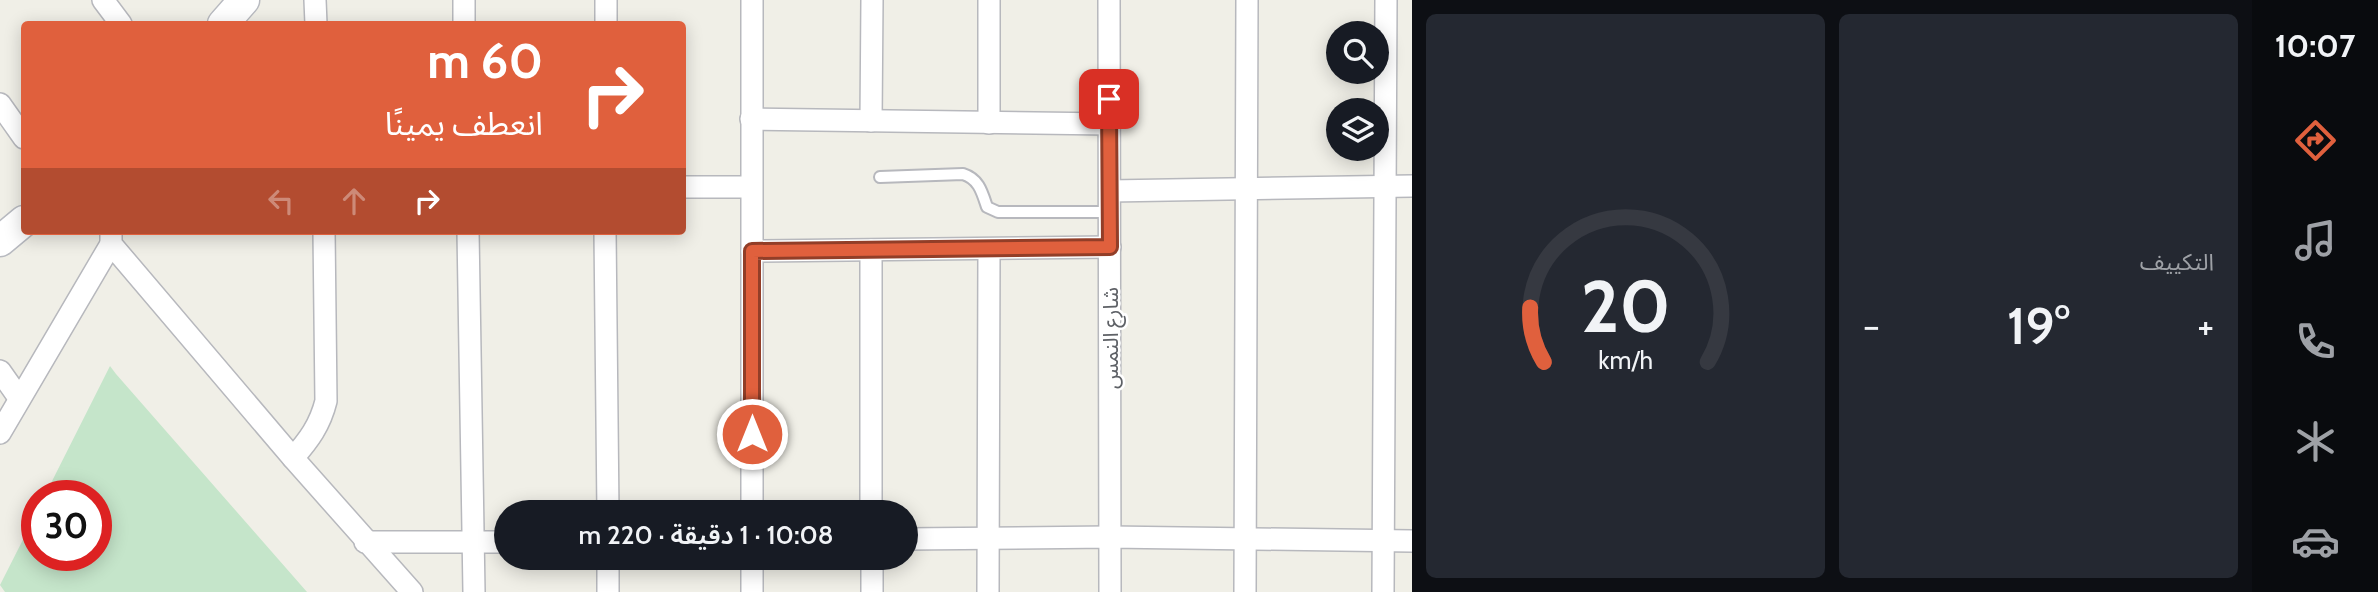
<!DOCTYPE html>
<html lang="ar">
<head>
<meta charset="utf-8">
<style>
	:root { --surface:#171b24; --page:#242831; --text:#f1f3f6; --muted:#9ea1a6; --line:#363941; --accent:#e0603d }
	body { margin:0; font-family:Cabin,"Noto Sans Arabic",sans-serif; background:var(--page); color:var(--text); direction:rtl; height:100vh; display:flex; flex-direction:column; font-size:26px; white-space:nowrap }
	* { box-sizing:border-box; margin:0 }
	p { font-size:23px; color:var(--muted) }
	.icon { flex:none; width:38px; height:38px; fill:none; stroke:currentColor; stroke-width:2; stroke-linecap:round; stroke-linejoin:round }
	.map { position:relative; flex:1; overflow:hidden; direction:ltr }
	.sheet { display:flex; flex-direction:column; gap:14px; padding:14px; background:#0d0f14; width:840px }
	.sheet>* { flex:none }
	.banner { position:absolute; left:21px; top:21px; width:665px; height:214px; border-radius:7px; box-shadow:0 4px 18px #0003; direction:rtl; background:#e0603d; color:#fff; overflow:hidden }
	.controls { position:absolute; left:1326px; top:21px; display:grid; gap:14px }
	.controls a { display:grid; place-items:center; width:63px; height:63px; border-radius:50%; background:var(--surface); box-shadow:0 4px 18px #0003; font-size:35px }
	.speed { position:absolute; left:21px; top:480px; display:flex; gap:14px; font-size:35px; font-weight:700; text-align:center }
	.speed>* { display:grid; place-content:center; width:91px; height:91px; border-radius:50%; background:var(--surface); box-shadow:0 4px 18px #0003; line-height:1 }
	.speed .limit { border:10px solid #d22; background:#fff; color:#111 }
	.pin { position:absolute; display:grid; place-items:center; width:60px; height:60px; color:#fff; margin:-30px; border-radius:14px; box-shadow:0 4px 10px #0006 }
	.me { position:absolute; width:77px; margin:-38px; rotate:0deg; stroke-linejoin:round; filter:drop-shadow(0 0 5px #0008) }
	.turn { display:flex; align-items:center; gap:24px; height:147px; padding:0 28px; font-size:32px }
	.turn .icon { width:91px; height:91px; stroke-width:2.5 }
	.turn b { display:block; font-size:49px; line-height:60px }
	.lanes { display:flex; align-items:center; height:66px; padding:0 28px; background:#0003; justify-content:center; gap:35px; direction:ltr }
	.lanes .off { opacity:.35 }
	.big { font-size:52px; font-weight:600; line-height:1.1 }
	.sheet .widget { flex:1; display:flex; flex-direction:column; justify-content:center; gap:10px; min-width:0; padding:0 24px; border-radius:10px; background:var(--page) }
	.sheet .dial { align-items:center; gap:0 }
	.dial svg { height:182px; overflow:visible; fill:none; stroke:var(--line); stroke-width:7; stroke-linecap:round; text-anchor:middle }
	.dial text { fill:var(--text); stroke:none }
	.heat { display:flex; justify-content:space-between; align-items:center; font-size:38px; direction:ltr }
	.sheet .tiles { flex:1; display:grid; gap:14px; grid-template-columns:repeat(2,1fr) }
	.trip { position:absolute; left:494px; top:500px; width:424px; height:70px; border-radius:35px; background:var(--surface); box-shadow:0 4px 18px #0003; font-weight:600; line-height:70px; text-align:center; direction:rtl }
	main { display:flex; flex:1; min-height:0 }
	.menu { display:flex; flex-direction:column; width:126px; justify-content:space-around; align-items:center; background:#090b0e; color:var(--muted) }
	.menu .icon { width:49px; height:49px }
	.menu .on { color:var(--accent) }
	.menu b { font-size:32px; color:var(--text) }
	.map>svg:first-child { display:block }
</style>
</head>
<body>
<main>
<nav class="menu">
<b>10:07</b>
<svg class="icon on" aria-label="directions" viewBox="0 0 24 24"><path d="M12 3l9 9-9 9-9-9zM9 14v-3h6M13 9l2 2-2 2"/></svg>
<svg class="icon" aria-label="music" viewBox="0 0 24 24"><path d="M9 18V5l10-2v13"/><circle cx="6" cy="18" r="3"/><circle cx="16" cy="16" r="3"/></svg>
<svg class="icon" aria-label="phone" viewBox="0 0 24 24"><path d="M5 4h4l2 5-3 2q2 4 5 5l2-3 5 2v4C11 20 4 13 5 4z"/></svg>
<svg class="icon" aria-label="climate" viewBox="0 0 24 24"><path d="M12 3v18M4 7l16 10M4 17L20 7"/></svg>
<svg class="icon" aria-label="car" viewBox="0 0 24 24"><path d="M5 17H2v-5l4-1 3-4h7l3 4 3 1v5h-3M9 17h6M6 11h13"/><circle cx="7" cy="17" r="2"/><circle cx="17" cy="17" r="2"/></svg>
</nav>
<section class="sheet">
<div class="tiles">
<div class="widget"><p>التكييف</p>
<div class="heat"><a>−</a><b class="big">19°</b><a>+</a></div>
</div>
<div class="widget dial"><svg viewBox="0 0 100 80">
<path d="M14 69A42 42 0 1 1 86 69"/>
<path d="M14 69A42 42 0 0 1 8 45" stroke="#e0603d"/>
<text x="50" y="56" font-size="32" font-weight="700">20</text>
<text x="50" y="72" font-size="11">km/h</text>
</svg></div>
</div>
</section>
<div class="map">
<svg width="1412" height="592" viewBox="0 0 1412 592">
	<rect width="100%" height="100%" fill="#f0efe7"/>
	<polygon fill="#c5e5ca" points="110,366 116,374 307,592 5,592 0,585 37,512 37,555 96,555 96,495 45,495"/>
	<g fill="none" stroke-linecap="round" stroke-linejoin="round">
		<defs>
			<path id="lane" d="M880,177L963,174C979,179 982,192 987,207L998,212H1110"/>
			<g id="street">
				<polyline points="103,0 121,24"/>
				<polyline points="315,0 316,24"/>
				<polyline points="464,0 464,24"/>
				<polyline points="989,0 989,123"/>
				<polyline points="1109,0 1110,592"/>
				<polyline points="606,24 606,0"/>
				<polyline points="0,104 24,138"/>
				<polyline points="751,119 1109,124"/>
				<polyline points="871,121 872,0"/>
				<polyline points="682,187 751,187"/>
				<polyline points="1110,191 1412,186"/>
				<polyline points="468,231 474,592"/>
				<polyline points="605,231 608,513"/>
				<polyline points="111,235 111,244 293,458 412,592"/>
				<polyline points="871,250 871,513"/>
				<polyline points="752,251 1110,247"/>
				<polyline points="0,371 19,398"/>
				<polyline points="0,433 111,244"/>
				<path d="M293,458C309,440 320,425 326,401L324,231"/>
				<polyline points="752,513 752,0"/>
				<polyline points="905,539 1110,537 1412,541"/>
				<polyline points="365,542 506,542"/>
				<polyline points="752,558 752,592"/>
				<polyline points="872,558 872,592"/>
				<polyline points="608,592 608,558"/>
				<polyline points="988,592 989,249"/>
				<polyline points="1245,592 1247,0"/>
				<polyline points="1383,592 1386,0"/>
			</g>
			<g id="secondary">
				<polyline points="223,24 244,0"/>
				<polyline points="0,241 24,221"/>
			</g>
		</defs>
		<use href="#lane" stroke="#b7b8bd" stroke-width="14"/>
		<use href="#street" stroke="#b7b8bd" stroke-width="24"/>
		<use href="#secondary" stroke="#b8bac0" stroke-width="33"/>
		<use href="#lane" stroke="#fff" stroke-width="10"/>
		<use href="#street" stroke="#fff" stroke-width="21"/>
		<use href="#secondary" stroke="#fff" stroke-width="30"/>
	</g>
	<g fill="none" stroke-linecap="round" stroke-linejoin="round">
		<defs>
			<polyline id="route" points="752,434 752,251 1110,247 1109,99"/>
		</defs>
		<use href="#route" stroke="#923e28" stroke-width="18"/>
		<use href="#route" stroke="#e0603d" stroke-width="12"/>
	</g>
	<g text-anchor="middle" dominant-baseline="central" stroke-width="5" stroke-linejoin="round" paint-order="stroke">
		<g font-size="21" fill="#5e6166" stroke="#fff">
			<text transform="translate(1110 338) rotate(-90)">شارع النمس</text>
		</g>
	</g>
</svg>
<div class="controls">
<a><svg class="icon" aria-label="search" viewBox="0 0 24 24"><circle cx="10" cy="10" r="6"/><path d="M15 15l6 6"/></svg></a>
<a><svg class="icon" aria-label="layers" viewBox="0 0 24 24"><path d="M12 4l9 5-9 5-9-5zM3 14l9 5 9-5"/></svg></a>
</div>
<div class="speed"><div class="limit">30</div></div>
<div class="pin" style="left:1109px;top:99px;background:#d93025"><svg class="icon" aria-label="arrive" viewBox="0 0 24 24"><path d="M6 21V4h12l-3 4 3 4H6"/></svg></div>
<svg class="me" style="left:752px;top:434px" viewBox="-20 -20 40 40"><circle r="17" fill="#e0603d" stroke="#fff" stroke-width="3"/><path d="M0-11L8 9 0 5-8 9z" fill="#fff"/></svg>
<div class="trip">10:08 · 1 دقيقة · 220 m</div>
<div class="banner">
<div class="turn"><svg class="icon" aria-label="right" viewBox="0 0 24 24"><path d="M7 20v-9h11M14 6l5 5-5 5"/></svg><div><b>60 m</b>انعطف يمينًا</div></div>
<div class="lanes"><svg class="icon off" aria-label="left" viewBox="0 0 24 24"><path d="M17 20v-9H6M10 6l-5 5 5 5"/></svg><svg class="icon off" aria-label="ahead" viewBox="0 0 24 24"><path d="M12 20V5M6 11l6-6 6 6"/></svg><svg class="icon" aria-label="right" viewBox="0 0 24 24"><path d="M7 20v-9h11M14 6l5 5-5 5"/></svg></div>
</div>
</div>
</main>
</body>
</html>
